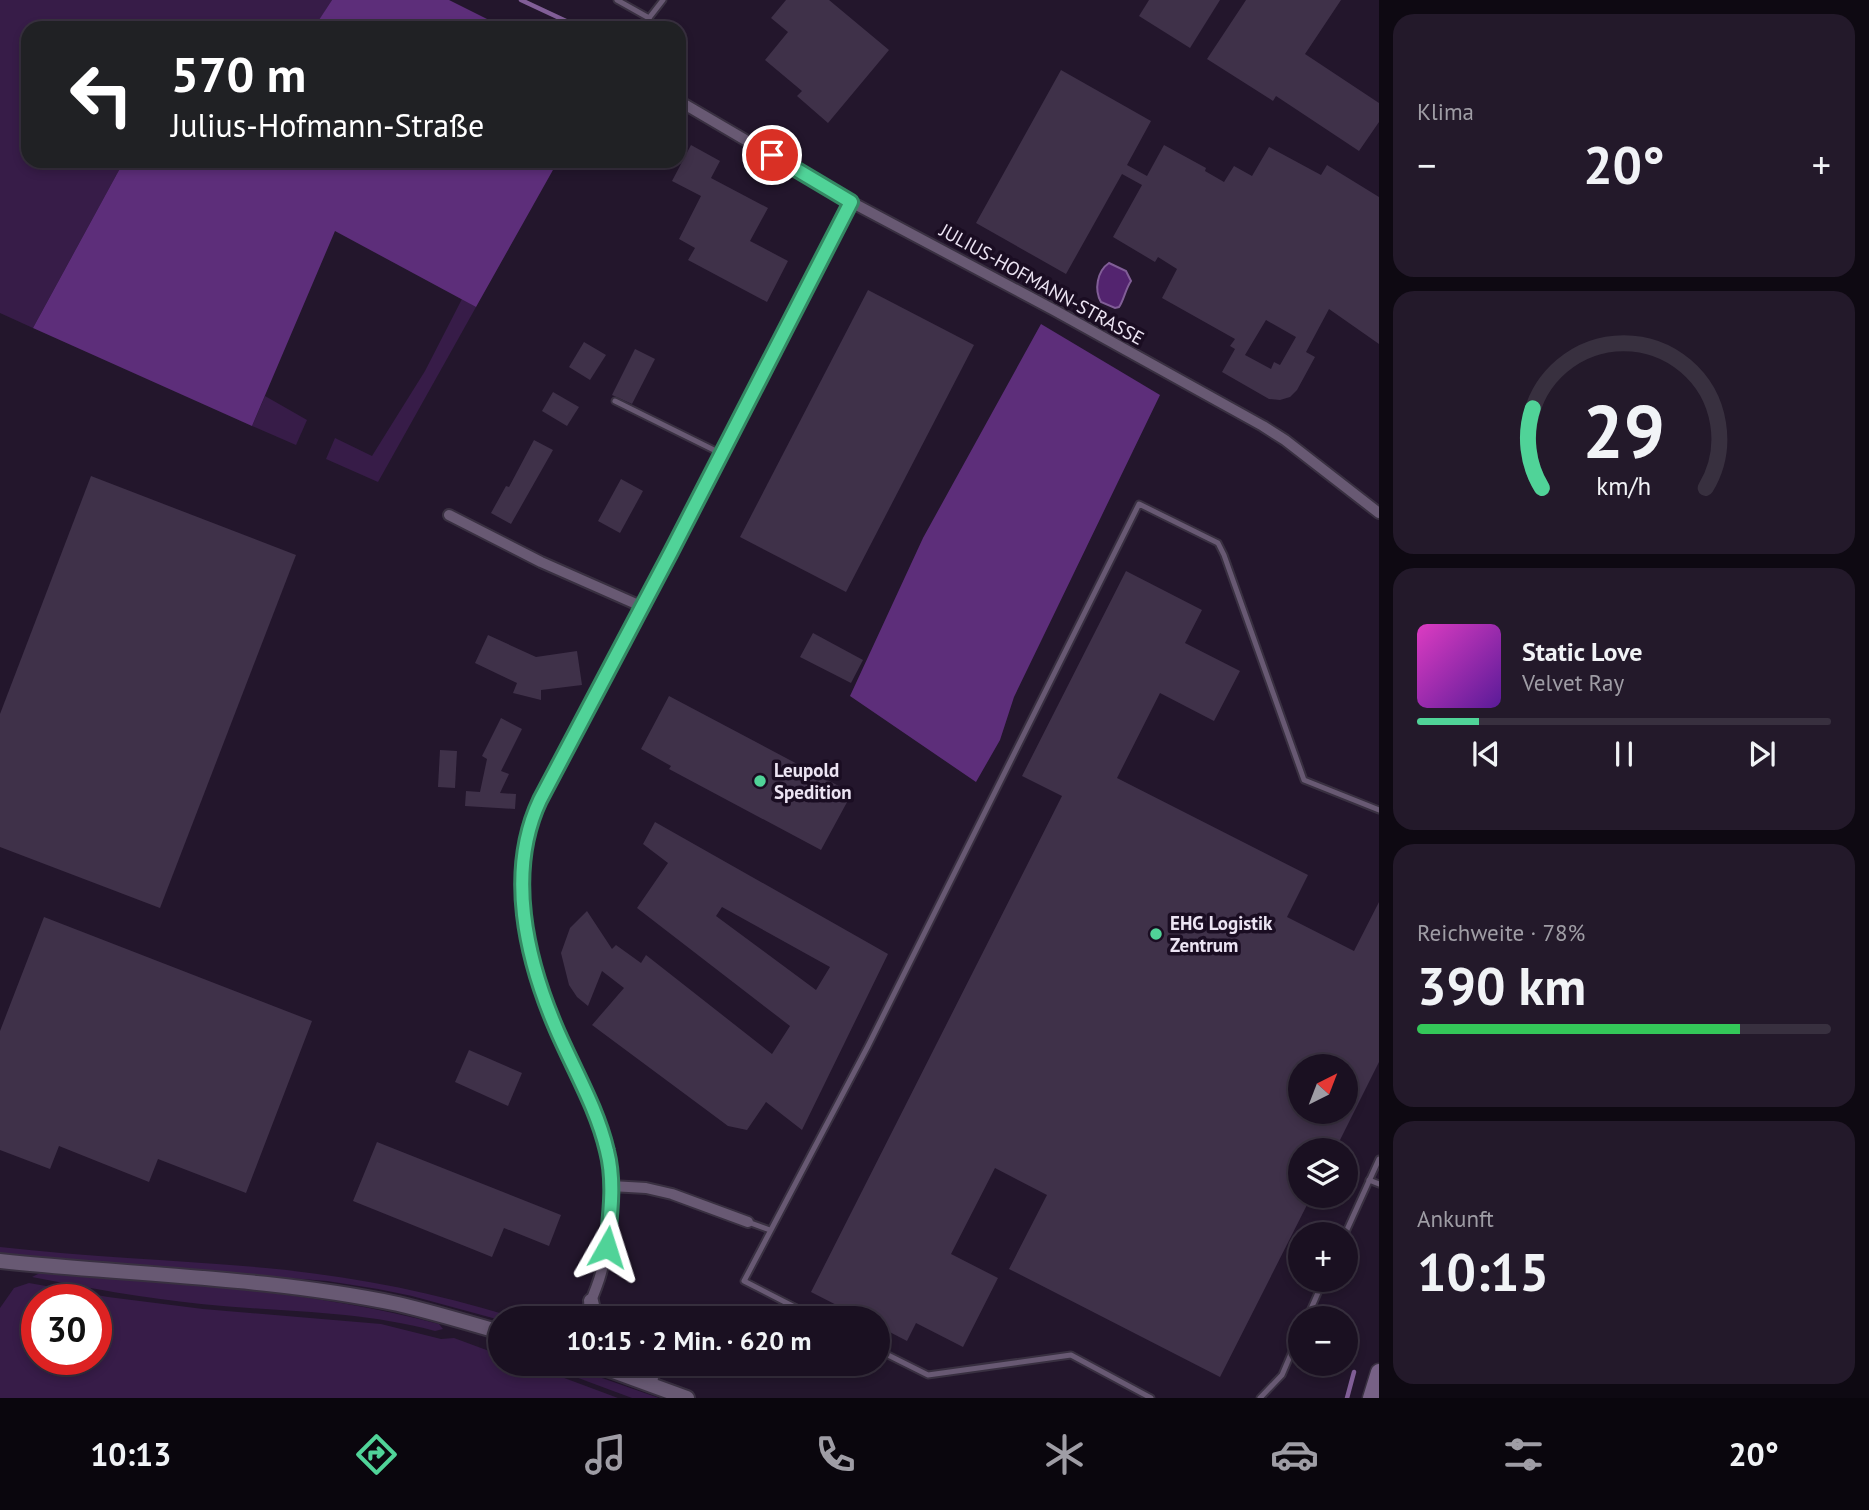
<!DOCTYPE html>
<html lang="de">
<head>
<meta charset="utf-8">
<style>
	:root { --surface:#1a1021; --page:#23192a; --text:#f1f3f6; --muted:#9f9da5; --line:#38303f; --accent:#50d398 }
	body { margin:0; font-family:"PT Sans",sans-serif; background:var(--page); color:var(--text); height:100vh; display:flex; flex-direction:column; font-size:26px; white-space:nowrap }
	* { box-sizing:border-box; margin:0 }
	p { font-size:23px; color:var(--muted) }
	.icon { flex:none; width:38px; height:38px; fill:none; stroke:currentColor; stroke-width:2; stroke-linecap:round; stroke-linejoin:round }
	.map { position:relative; flex:1; overflow:hidden }
	.panel { display:flex; flex-direction:column; gap:14px; padding:14px; background:#0e0912; width:490px }
	.panel>* { flex:none }
	.top-card { position:absolute; left:21px; top:21px; width:665px; height:147px; border-radius:21px; box-shadow:0 4px 10px #0003,0 0 0 2px var(--line); background:#202124; color:#fff; overflow:hidden }
	.needle { width:46px; rotate:42deg }
	.controls { position:absolute; left:1288px; top:1054px; display:grid; gap:14px }
	.controls a { display:grid; place-items:center; width:70px; height:70px; border-radius:50%; background:var(--surface); box-shadow:0 4px 10px #0003,0 0 0 2px var(--line); font-size:35px }
	.speed { position:absolute; left:21px; top:1284px; display:flex; gap:14px; font-size:35px; font-weight:700; text-align:center }
	.speed>* { display:grid; place-content:center; width:91px; height:91px; border-radius:50%; background:var(--surface); box-shadow:0 4px 10px #0003,0 0 0 2px var(--line); line-height:1 }
	.speed .limit { border:10px solid #d22; background:#fff; color:#111 }
	.pin { position:absolute; display:grid; place-items:center; width:60px; height:60px; color:#fff; margin:-30px; border:4px solid #fff; border-radius:50%; box-shadow:0 2px 7px #0007 }
	.me { position:absolute; width:77px; margin:-38px; rotate:6deg; stroke-linejoin:round; filter:drop-shadow(0 0 5px #0008) }
	.turn { display:flex; align-items:center; gap:24px; height:147px; padding:0 35px; font-size:32px }
	.turn .icon { width:91px; height:91px; stroke-width:2.5 }
	.turn b { display:block; font-size:49px; line-height:60px }
	.big { font-size:52px; font-weight:800; line-height:1.1 }
	.panel .widget { flex:1; display:flex; flex-direction:column; justify-content:center; gap:10px; min-width:0; padding:0 24px; border-radius:21px; background:var(--page) }
	.panel .dial { align-items:center; gap:0 }
	.dial svg { height:182px; overflow:visible; fill:none; stroke:var(--line); stroke-width:7; stroke-linecap:round; text-anchor:middle }
	.dial text { fill:var(--text); stroke:none }
	.song { display:flex; align-items:center; gap:21px }
	.cover { width:84px; height:84px; border-radius:10px; background:linear-gradient(135deg,hsl(310 70% 55%),hsl(270 70% 35%)) }
	.played { height:7px; border-radius:4px; background:linear-gradient(90deg,var(--accent) 15%,var(--line) 15%) }
	.keys { display:flex; justify-content:space-around; direction:ltr }
	.heat { display:flex; justify-content:space-between; align-items:center; font-size:38px; direction:ltr }
	.charge { height:10px; border-radius:5px; background:linear-gradient(90deg,#34c759 78%,var(--line) 0) }
	.trip { position:absolute; left:488px; top:1306px; width:402px; height:70px; border-radius:35px; background:var(--surface); box-shadow:0 4px 10px #0003,0 0 0 2px var(--line); font-weight:800; line-height:70px; text-align:center }
	.tabs { display:flex; height:112px; justify-content:space-around; align-items:center; background:#0a060d; color:var(--muted) }
	.tabs .icon { width:49px; height:49px }
	.tabs .current { color:var(--accent) }
	.tabs b { font-size:32px; color:var(--text) }
	main { display:flex; flex:1; min-height:0 }
	.map>svg:first-child { display:block }
</style>
</head>
<body>
<main>
<div class="map">
<svg width="1379" height="1398" viewBox="0 0 1379 1398">
	<rect width="100%" height="100%" fill="#23162c"/>
	<g fill="#371c48" fill-rule="evenodd">
		<polygon points="0,0 332,0 318,22 325,28 202,28 199,25 197,28 28,28 28,161 124,161 33,328 0,313"/>
		<polygon points="462,299 476,307 378,482 326,459 335,438 372,456 425,371"/>
		<polygon points="265,396 307,420 296,445 252,426"/>
		<path d="M0,1247C88,1257 177,1260 266,1268C350,1276 435,1292 516,1318H500V1320L412,1296L378,1289L327,1281L25,1257L0,1254Z"/>
		<path d="M40,1273C173,1284 309,1289 439,1324L443,1329L435,1331C358,1310 280,1312 201,1304C144,1298 88,1288 32,1277Z"/>
		<path d="M29,1283L108,1297L203,1309L381,1324L441,1339L454,1338L500,1355V1363H524L618,1398H0V1308L14,1288ZM37,1300H96V1360H37Z"/>
		<polygon points="538,1363 559,1363 659,1398 632,1398"/>
	</g>
	<g fill="#5d2e7a">
		<polygon points="332,0 449,0 505,28 325,28 317,23"/>
		<polygon points="124,161 558,161 476,307 335,231 252,426 33,328"/>
		<polygon points="1041,324 1160,395 1014,697 1000,740 976,782 850,696 923,538"/>
	</g>
	<path fill="#53246f" stroke="#815e97" stroke-width="2" d="M1109,263L1126,271L1131,281C1125,290 1124,300 1119,307L1115,308L1101,302C1094,290 1097,271 1109,263Z"/>
	<g fill="none" stroke-linecap="round" stroke-linejoin="round">
		<g stroke="#815e97" stroke-width="4.5">
			<polyline points="521,0 581,28"/>
			<polyline points="1347,1398 1354,1372"/>
		</g>
	</g>
	<g fill="#3f3149" fill-rule="evenodd">
		<polygon points="786,0 829,0 889,50 828,123 797,96 802,91 765,60 788,32 771,18"/>
		<polygon points="1149,0 1220,0 1190,48 1139,16"/>
		<polygon points="1246,0 1341,0 1305,54 1379,103 1379,122 1359,151 1276,96 1273,101 1207,59"/>
		<path d="M1061,70L1151,121L1127,165L1147,176L1164,145L1206,168L1205,171L1224,182L1234,166L1252,176L1269,147L1321,175L1327,165L1379,197V344L1329,309L1306,352L1315,357L1297,390L1290,397L1280,400L1269,399L1222,372L1235,349L1230,346L1235,339L1162,298L1177,269L1158,257L1155,262L1113,237L1142,185L1122,174L1066,274L976,223ZM1266,320L1296,337L1280,365L1274,362L1271,369L1245,355Z"/>
		<polygon points="691,145 720,161 711,178 768,208 750,241 788,261 767,302 688,260 695,248 679,239 701,196 672,181"/>
		<polygon points="868,290 974,345 846,592 740,537"/>
		<polygon points="584,342 606,355 590,380 569,367"/>
		<polygon points="635,349 655,359 632,404 612,395"/>
		<polygon points="553,392 579,407 567,426 542,411"/>
		<polygon points="534,440 553,450 511,524 491,513 506,486 509,487"/>
		<polygon points="91,476 296,555 160,908 0,847 0,714"/>
		<polygon points="621,479 643,491 620,533 598,521"/>
		<path d="M1126,571L1202,610L1185,643L1240,671L1214,721L1160,693L1117,778L1308,875L1287,917L1354,951L1379,902V1062L1335,1150H1300V1195H1312L1220,1377L1009,1269L1047,1195L995,1168L951,1254L998,1278L963,1347L916,1323L907,1341L878,1326V1318H862L811,1292L1062,796L1022,776ZM1300,1066H1346V1111H1300Z"/>
		<polygon points="813,633 863,660 851,683 800,657"/>
		<polygon points="488,635 536,657 577,651 582,685 541,690 541,700 513,693 517,683 475,663"/>
		<polygon points="669,696 852,793 821,850 669,769 671,766 641,749"/>
		<polygon points="501,718 522,729 501,771 509,774 500,793 516,794 515,809 465,806 466,791 480,792 487,759 482,756"/>
		<polygon points="440,750 457,751 455,788 438,787"/>
		<path d="M655,822L888,954L802,1130L766,1102L747,1130L728,1126L592,1025L624,988L602,971L588,1006L577,997L569,985L561,953L570,928L587,911L612,949L616,945L641,963L646,955L772,1054L790,1026L637,908L668,863L643,844ZM722,907L830,967L816,990L716,916Z"/>
		<polygon points="44,917 312,1021 246,1193 158,1159 149,1182 59,1146 50,1169 0,1150 0,1031"/>
		<polygon points="469,1050 522,1073 508,1106 455,1082"/>
		<polygon points="377,1142 561,1215 549,1246 504,1228 492,1257 353,1201"/>
	</g>
	<g fill="none" stroke-linecap="round" stroke-linejoin="round">
		<defs>
			<g id="service">
				<polyline points="617,0 649,18 642,28"/>
				<polyline points="649,18 663,0"/>
				<polyline points="615,401 722,454"/>
				<polyline points="1369,1180 1379,1184"/>
				<polyline points="748,1222 770,1230"/>
				<polyline points="1345,1234 1379,1159"/>
				<polyline points="816,1318 744,1281 868,1046 1139,504 1218,543 1224,555 1304,780 1379,810"/>
				<polyline points="1307,1318 1324,1279"/>
				<polyline points="878,1350 928,1375 1071,1355 1151,1398"/>
				<polyline points="1260,1398 1282,1375 1300,1333"/>
			</g>
			<g id="minor">
				<polyline points="679,101 851,202 1054,310 1263,426 1285,440 1379,513"/>
				<polyline points="449,515 541,562 643,607"/>
				<polyline points="611,1186 646,1188 672,1194 748,1222"/>
				<path d="M584,1318C590,1303 597,1288 601,1273C610,1239 616,1185 607,1151C596,1108 574,1068 556,1028C526,958 506,872 540,800L671,552L851,202"/>
			</g>
			<g id="tertiary">
				<path d="M0,1261C132,1275 268,1277 398,1304C432,1312 466,1322 500,1332"/>
				<polyline points="591,1301 595,1318"/>
				<polyline points="591,1363 687,1398"/>
				<polyline points="627,1363 651,1378"/>
			</g>
			<polyline id="secondary" points="1371,1398 1379,1372"/>
		</defs>
		<use href="#service" stroke="#393041" stroke-width="9"/>
		<use href="#minor" stroke="#393041" stroke-width="14"/>
		<use href="#tertiary" stroke="#393041" stroke-width="18"/>
		<use href="#secondary" stroke="#393041" stroke-width="19"/>
		<use href="#service" stroke="#685973" stroke-width="5"/>
		<use href="#minor" stroke="#685973" stroke-width="10"/>
		<use href="#tertiary" stroke="#685973" stroke-width="14"/>
		<use href="#secondary" stroke="#776186" stroke-width="16"/>
	</g>
	<g fill="none" stroke-linecap="round" stroke-linejoin="round">
		<defs>
			<path id="route" d="M607,1247C610,1216 615,1182 607,1151C597,1108 573,1068 556,1028C526,958 506,872 540,800L671,552L851,202L772,155"/>
		</defs>
		<use href="#route" stroke="#348963" stroke-width="18"/>
		<use href="#route" stroke="#50d398" stroke-width="12"/>
	</g>
	<g fill="#50d398" stroke="#1a0d22" stroke-width="2.5">
		<circle cx="760" cy="781" r="7"/>
		<circle cx="1156" cy="934" r="7"/>
	</g>
	<g text-anchor="middle" dominant-baseline="central" stroke-width="7" stroke-linejoin="round" paint-order="stroke">
		<g font-size="19" fill="#ece4f3" stroke="#1a0d22">
			<text transform="translate(1042 284) rotate(29)">JULIUS-HOFMANN-STRASSE</text>
		</g>
		<g font-size="19" font-weight="bold" fill="#ece4f3" stroke="#1a0d22" text-anchor="start">
			<text x="774" y="770">Leupold<tspan x="774" dy="22">Spedition</tspan></text>
			<text x="1170" y="923">EHG Logistik<tspan x="1170" dy="22">Zentrum</tspan></text>
		</g>
	</g>
</svg>
<div class="controls">
<a><svg class="needle" viewBox="-14 -14 28 28"><path d="M0-13l5 13h-10z" fill="#e53935"/><path d="M0 13l5-13h-10z" fill="#9f9da5"/></svg></a>
<a><svg class="icon" aria-label="layers" viewBox="0 0 24 24"><path d="M12 4l9 5-9 5-9-5zM3 14l9 5 9-5"/></svg></a>
<a>+</a>
<a>−</a>
</div>
<div class="speed"><div class="limit">30</div></div>
<div class="pin" style="left:772px;top:155px;background:#d93025"><svg class="icon" aria-label="arrive" viewBox="0 0 24 24"><path d="M6 21V4h12l-3 4 3 4H6"/></svg></div>
<svg class="me" style="left:607px;top:1247px" viewBox="-20 -20 40 40"><path d="M0-17L14 15 0 8-14 15z" fill="#50d398" stroke="#fff" stroke-width="4"/></svg>
<div class="trip">10:15 · 2 Min. · 620 m</div>
<div class="top-card">
<div class="turn"><svg class="icon" aria-label="left" viewBox="0 0 24 24"><path d="M17 20v-9H6M10 6l-5 5 5 5"/></svg><div><b>570 m</b>Julius-Hofmann-Straße</div></div>
</div>
</div>
<section class="panel">
<div class="widget"><p>Klima</p>
<div class="heat"><a>−</a><b class="big">20°</b><a>+</a></div>
</div>
<div class="widget dial"><svg viewBox="0 0 100 80">
<path d="M14 69A42 42 0 1 1 86 69"/>
<path d="M14 69A42 42 0 0 1 10 34" stroke="#50d398"/>
<text x="50" y="56" font-size="32" font-weight="700">29</text>
<text x="50" y="72" font-size="11">km/h</text>
</svg></div>
<div class="widget">
<div class="song"><i class="cover"></i><div><b>Static Love</b><p>Velvet Ray</p></div></div>
<div class="played"></div>
<div class="keys"><svg class="icon" aria-label="previous" viewBox="0 0 24 24"><path d="M18 5L8 12l10 7zM5 5v14"/></svg><svg class="icon" aria-label="pause" viewBox="0 0 24 24"><path d="M8 5v14M16 5v14"/></svg><svg class="icon" aria-label="next" viewBox="0 0 24 24"><path d="M6 5l10 7-10 7zM19 5v14"/></svg></div>
</div>
<div class="widget"><p>Reichweite · 78%</p><b class="big">390 km</b><div class="charge"></div></div>
<div class="widget"><p>Ankunft</p><b class="big">10:15</b></div>
</section>
</main>
<nav class="tabs">
<b>10:13</b>
<svg class="icon current" aria-label="directions" viewBox="0 0 24 24"><path d="M12 3l9 9-9 9-9-9zM9 14v-3h6M13 9l2 2-2 2"/></svg>
<svg class="icon" aria-label="music" viewBox="0 0 24 24"><path d="M9 18V5l10-2v13"/><circle cx="6" cy="18" r="3"/><circle cx="16" cy="16" r="3"/></svg>
<svg class="icon" aria-label="phone" viewBox="0 0 24 24"><path d="M5 4h4l2 5-3 2q2 4 5 5l2-3 5 2v4C11 20 4 13 5 4z"/></svg>
<svg class="icon" aria-label="climate" viewBox="0 0 24 24"><path d="M12 3v18M4 7l16 10M4 17L20 7"/></svg>
<svg class="icon" aria-label="car" viewBox="0 0 24 24"><path d="M5 17H2v-5l4-1 3-4h7l3 4 3 1v5h-3M9 17h6M6 11h13"/><circle cx="7" cy="17" r="2"/><circle cx="17" cy="17" r="2"/></svg>
<svg class="icon" aria-label="filters" viewBox="0 0 24 24"><path d="M4 7h16M4 17h16"/><circle cx="9" cy="7" r="2"/><circle cx="15" cy="17" r="2"/></svg>
<b>20°</b>
</nav>
</body>
</html>
